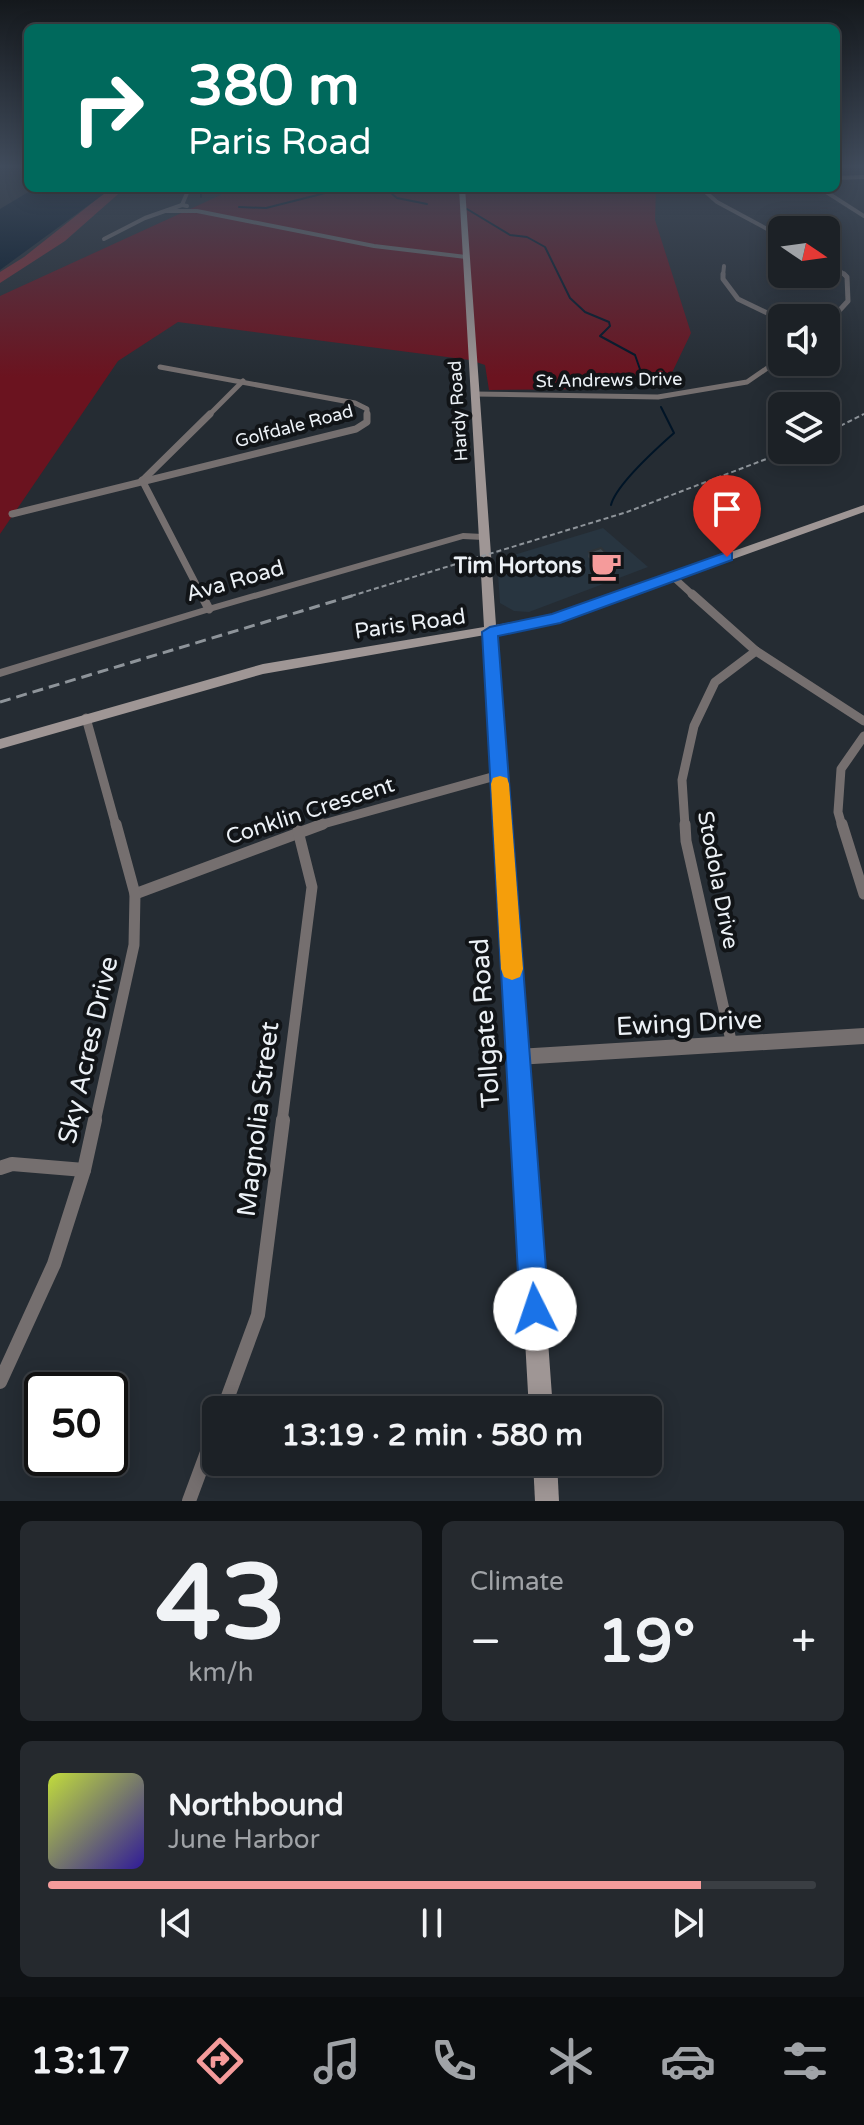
<!DOCTYPE html>
<html lang="en">
<head>
<meta charset="utf-8">
<style>
	:root { --surface:#1c2126; --page:#25292e; --text:#f1f3f6; --muted:#a0a3a7; --line:#3a3e43; --accent:#f59b9b }
	body { margin:0; font-family:"Varela Round",sans-serif; background:var(--page); color:var(--text); height:100vh; display:flex; flex-direction:column; font-size:30px; white-space:nowrap }
	* { box-sizing:border-box; margin:0 }
	p { font-size:26px; color:var(--muted) }
	.icon { flex:none; width:44px; height:44px; fill:none; stroke:currentColor; stroke-width:2; stroke-linecap:round; stroke-linejoin:round }
	.map { position:relative; height:1501px; overflow:hidden }
	.panel { display:flex; flex-direction:column; gap:20px; padding:20px; background:#0f1215; flex:1 }
	.panel>* { flex:none }
	.top-card { position:absolute; left:24px; top:24px; width:816px; height:168px; border-radius:12px; box-shadow:0 4px 20px #0003,0 0 0 2px var(--line); background:#00695c; color:#fff; overflow:hidden }
	.needle { width:52px; rotate:103deg }
	.fabs { position:absolute; left:768px; top:216px; display:grid; gap:16px }
	.fabs a { display:grid; place-items:center; width:72px; height:72px; border-radius:12px; background:var(--surface); box-shadow:0 4px 20px #0003,0 0 0 2px var(--line); font-size:40px }
	.speed { position:absolute; left:24px; top:1372px; display:flex; gap:16px; font-size:40px; font-weight:700; text-align:center }
	.speed>* { display:grid; place-content:center; width:104px; height:104px; border-radius:50%; background:var(--surface); box-shadow:0 4px 20px #0003,0 0 0 2px var(--line); line-height:1 }
	.speed .limit { border:4px solid #111; border-radius:12px; background:#fff; color:#111 }
	.pin { position:absolute; display:grid; place-items:center; width:68px; height:68px; color:#fff; margin:-82px -34px; border-radius:50% 50% 50% 0; rotate:-45deg; box-shadow:0 0 8px #0007 }
	.pin .icon { rotate:45deg }
	.me { position:absolute; width:88px; margin:-44px; rotate:356deg; stroke-linejoin:round; filter:drop-shadow(0 0 6px #0008) }
	.turn { display:flex; align-items:center; gap:28px; height:168px; padding:0 32px; font-size:36px }
	.turn .icon { width:104px; height:104px; stroke-width:2.5 }
	.turn b { display:block; font-size:56px; line-height:68px }
	.big { font-size:60px; font-weight:700; line-height:1.1 }
	.panel .widget { flex:1; display:flex; flex-direction:column; justify-content:center; gap:12px; min-width:0; padding:0 28px; border-radius:12px; background:var(--page) }
	.panel .dial { align-items:center; gap:0 }
	.dial b { font-size:104px; line-height:1 }
	.song { display:flex; align-items:center; gap:24px }
	.cover { width:96px; height:96px; border-radius:12px; background:linear-gradient(135deg,hsl(70 70% 55%),hsl(250 70% 35%)) }
	.played { height:8px; border-radius:4px; background:linear-gradient(90deg,var(--accent) 85%,var(--line) 85%) }
	.keys { display:flex; justify-content:space-around; direction:ltr }
	.heat { display:flex; justify-content:space-between; align-items:center; font-size:44px; direction:ltr }
	.panel .tiles { flex:1; display:grid; gap:20px; grid-template-columns:1fr 1fr }
	.widget:last-child { grid-column:span 2 }
	.trip { position:absolute; left:202px; top:1396px; width:460px; height:80px; border-radius:12px; background:var(--surface); box-shadow:0 4px 20px #0003,0 0 0 2px var(--line); font-weight:700; line-height:80px; text-align:center }
	.tabs { display:flex; height:128px; justify-content:space-around; align-items:center; background:#0b0d0f; color:var(--muted) }
	.tabs .icon { width:56px; height:56px }
	.tabs .active { color:var(--accent) }
	.tabs b { font-size:36px; color:var(--text) }
	.map>svg:first-child { display:block }
</style>
</head>
<body>
<div class="map">
<svg width="864" height="1501" viewBox="0 0 864 1501">
	<rect width="100%" height="100%" fill="#252c33"/>
	<polygon fill="#283540" points="603,528 648,567 529,612 514,611 500,603 497,560"/>
	<polygon fill="#6b131f" points="236,188 656,188 655,220 691,333 668,381 600,389 489,390 485,365 470,360 178,322 118,361 0,534 0,296"/>
	<polygon fill="#862d34" points="111,188 125,188 65,241 0,283 0,272 24,257"/>
	<polygon fill="#001426" points="35,188 112,188 0,270 0,209"/>
	<g fill="none" stroke-linecap="round" stroke-linejoin="round">
		<g stroke="#001426" stroke-width="2">
			<polyline points="184,188 189,192 201,191 201,197"/>
			<polyline points="397,188 391,193 397,198 427,204"/>
			<polyline points="239,207 266,208 345,188"/>
			<polyline points="467,209 510,235 527,237 545,247 570,298 585,312 609,322 610,326 600,336 635,355 642,375 651,381"/>
			<path d="M611,505C616,485 657,448 674,433L661,407"/>
		</g>
		<g stroke="#756f6f" stroke-width="4">
			<polyline points="836,178 864,177"/>
			<polyline points="701,188 717,202 782,237"/>
			<polyline points="820,188 864,216"/>
			<polyline points="187,193 182,205 187,206"/>
			<polyline points="166,211 197,211 374,246 466,257"/>
			<polyline points="104,239 145,218 182,205"/>
			<polyline points="826,259 846,276"/>
			<polyline points="723,276 724,266"/>
		</g>
		<g stroke="#756f6f" stroke-width="5">
			<polyline points="723,274 723,279 738,299 782,320"/>
			<polyline points="826,325 848,301 847,277 844,274"/>
			<polyline points="160,367 355,403 367,409 367,416"/>
			<polyline points="475,394 658,397 747,382 782,358"/>
			<polyline points="208,416 243,381"/>
		</g>
		<g stroke="#756f6f" stroke-width="7">
			<polyline points="145,478 210,414"/>
			<polyline points="142,480 202,596"/>
			<polyline points="12,514 356,429 367,422 367,414"/>
			<polyline points="672,576 694,596"/>
		</g>
		<g stroke="#756f6f" stroke-width="9">
			<polyline points="201,594 209,609"/>
			<polyline points="692,594 756,651 864,721"/>
			<polyline points="86,718 116,826"/>
			<polyline points="316,826 499,775"/>
			<polyline points="685,826 682,780 694,726 715,682 756,651"/>
			<polyline points="842,826 838,812 841,769 864,736"/>
		</g>
		<g stroke="#756f6f" stroke-width="11">
			<polyline points="685,824 686,841 732,1045"/>
			<polyline points="842,824 864,894"/>
			<polyline points="135,894 323,824"/>
			<polyline points="95,1122 134,945 135,894 116,824"/>
			<polyline points="282,1122 312,887 298,831"/>
		</g>
		<g stroke="#756f6f" stroke-width="14">
			<polyline points="0,1168 12,1164 84,1170"/>
			<polyline points="0,1382 54,1264 84,1170 95,1120"/>
			<polyline points="223,1410 258,1315 283,1120"/>
			<polyline points="189,1501 216,1428"/>
		</g>
		<g fill="#756f6f" fill-rule="evenodd">
			<polygon points="463,533 483,534 488,537 483,540 463,539 213,611 0,677 0,669 205,607"/>
			<polygon points="864,1028 864,1044 517,1065 511,1063 509,1057 511,1051 517,1049"/>
		</g>
		<g fill="#9f9695" fill-rule="evenodd">
			<polygon points="459,188 465,188 496,625 552,615 864,505 864,512 558,622 497,633 553,1410 529,1410 485,635 263,674 0,749 0,739 263,664 484,627"/>
			<polygon points="533,1462 557,1462 559,1501 535,1501"/>
		</g>
		<g stroke="#8e949a" stroke-width="2" stroke-dasharray="5 3" stroke-linecap="butt">
			<polyline points="826,433 864,414"/>
			<polyline points="351,596 627,512 790,450"/>
		</g>
		<polyline stroke="#8e949a" stroke-width="3" stroke-dasharray="11 6" stroke-linecap="butt" points="0,702 358,594"/>
	</g>
	<polygon fill="#394047" points="589,552 618,569 606,574 588,557"/>
	<polygon fill="#2e3439" points="619,565 618,569 606,574 607,569"/>
	<polygon fill="#424b52" stroke="#2e3439" stroke-width="2" points="601,548 619,565 607,569 589,552"/>
	<linearGradient id="sky" x2="0" y2="1"><stop stop-color="#14181c"/><stop offset="0.44" stop-color="#404b5b"/><stop offset="1" stop-color="#404b5b" stop-opacity="0"/></linearGradient>
	<rect width="864" height="377" fill="url(#sky)"/>
	<polygon fill="#1a73e8" stroke="#114b97" stroke-width="2" points="727,552 732,553 732,560 560,623 498,636 549,1309 545,1320 535,1324 524,1320 520,1309 482,632 490,627 552,614"/>
	<polygon fill="#f59e0b" points="500,776 507,778 509,784 523,969 520,977 512,980 504,977 501,969 491,784 493,778"/>
	<defs>
		<symbol id="cafe-bare" viewBox="-9 -9 18 18"><path d="M-5.5-4.5H6V0H3Q3 3.5 0 3.5H-2.5Q-5.5 3.5-5.5 0ZM3-3.2v2h1.7v-2ZM-6 4.5H4V6H-6Z" fill="#f59b9b" stroke="#111417" stroke-width="2.5" paint-order="stroke"/></symbol>
	</defs>
	<g fill-rule="evenodd">
		<use href="#cafe-bare" x="584" y="544" width="44" height="44"/>
	</g>
	<g text-anchor="middle" dominant-baseline="central" stroke-width="8" stroke-linejoin="round" paint-order="stroke">
		<g font-size="18" fill="#ecf1f6" stroke="#111417">
			<text transform="translate(609 380) rotate(-1)">St Andrews Drive</text>
			<text transform="translate(458 411) rotate(-94)">Hardy Road</text>
			<text transform="translate(294 426) rotate(-15)">Golfdale Road</text>
		</g>
		<g font-size="22" font-weight="bold" fill="#ecf1f6" stroke="#111417" text-anchor="end">
			<text x="582" y="566">Tim Hortons</text>
		</g>
		<g font-size="22" fill="#ecf1f6" stroke="#111417">
			<text transform="translate(235 581) rotate(-16)">Ava Road</text>
			<text transform="translate(410 624) rotate(-8)">Paris Road</text>
			<text transform="translate(310 811) rotate(-18)">Conklin Crescent</text>
			<text transform="translate(718 880) rotate(79)">Stodola Drive</text>
		</g>
		<g font-size="26" fill="#ecf1f6" stroke="#111417">
			<text transform="translate(485 1023) rotate(-94)">Tollgate Road</text>
			<text transform="translate(689 1023) rotate(-3)">Ewing Drive</text>
			<text transform="translate(88 1050) rotate(-77)">Sky Acres Drive</text>
			<text transform="translate(258 1119) rotate(-83)">Magnolia Street</text>
		</g>
	</g>
</svg>
<div class="fabs">
<a><svg class="needle" viewBox="-14 -14 28 28"><path d="M0-13l5 13h-10z" fill="#e53935"/><path d="M0 13l5-13h-10z" fill="#a0a3a7"/></svg></a>
<a><svg class="icon" aria-label="sound" viewBox="0 0 24 24"><path d="M4 9h4l5-4v14l-5-4H4zM17 9q2 3 0 6"/></svg></a>
<a><svg class="icon" aria-label="layers" viewBox="0 0 24 24"><path d="M12 4l9 5-9 5-9-5zM3 14l9 5 9-5"/></svg></a>
</div>
<div class="speed"><div class="limit">50</div></div>
<div class="pin" style="left:727px;top:557px;background:#d93025"><svg class="icon" aria-label="arrive" viewBox="0 0 24 24"><path d="M6 21V4h12l-3 4 3 4H6"/></svg></div>
<svg class="me" style="left:535px;top:1309px" viewBox="-20 -20 40 40"><circle r="19" fill="#fff"/><path d="M0-13L10 11 0 6-10 11z" fill="#1a73e8"/></svg>
<div class="trip">13:19 · 2 min · 580 m</div>
<div class="top-card">
<div class="turn"><svg class="icon" aria-label="right" viewBox="0 0 24 24"><path d="M7 20v-9h11M14 6l5 5-5 5"/></svg><div><b>380 m</b>Paris Road</div></div>
</div>
</div>
<section class="panel">
<div class="tiles">
<div class="widget dial"><b>43</b><p>km/h</p></div>
<div class="widget"><p>Climate</p>
<div class="heat"><a>−</a><b class="big">19°</b><a>+</a></div>
</div>
<div class="widget">
<div class="song"><i class="cover"></i><div><b>Northbound</b><p>June Harbor</p></div></div>
<div class="played"></div>
<div class="keys"><svg class="icon" aria-label="previous" viewBox="0 0 24 24"><path d="M18 5L8 12l10 7zM5 5v14"/></svg><svg class="icon" aria-label="pause" viewBox="0 0 24 24"><path d="M8 5v14M16 5v14"/></svg><svg class="icon" aria-label="next" viewBox="0 0 24 24"><path d="M6 5l10 7-10 7zM19 5v14"/></svg></div>
</div>
</div>
</section>
<nav class="tabs">
<b>13:17</b>
<svg class="icon active" aria-label="directions" viewBox="0 0 24 24"><path d="M12 3l9 9-9 9-9-9zM9 14v-3h6M13 9l2 2-2 2"/></svg>
<svg class="icon" aria-label="music" viewBox="0 0 24 24"><path d="M9 18V5l10-2v13"/><circle cx="6" cy="18" r="3"/><circle cx="16" cy="16" r="3"/></svg>
<svg class="icon" aria-label="phone" viewBox="0 0 24 24"><path d="M5 4h4l2 5-3 2q2 4 5 5l2-3 5 2v4C11 20 4 13 5 4z"/></svg>
<svg class="icon" aria-label="climate" viewBox="0 0 24 24"><path d="M12 3v18M4 7l16 10M4 17L20 7"/></svg>
<svg class="icon" aria-label="car" viewBox="0 0 24 24"><path d="M5 17H2v-5l4-1 3-4h7l3 4 3 1v5h-3M9 17h6M6 11h13"/><circle cx="7" cy="17" r="2"/><circle cx="17" cy="17" r="2"/></svg>
<svg class="icon" aria-label="filters" viewBox="0 0 24 24"><path d="M4 7h16M4 17h16"/><circle cx="9" cy="7" r="2"/><circle cx="15" cy="17" r="2"/></svg>
</nav>
</body>
</html>
